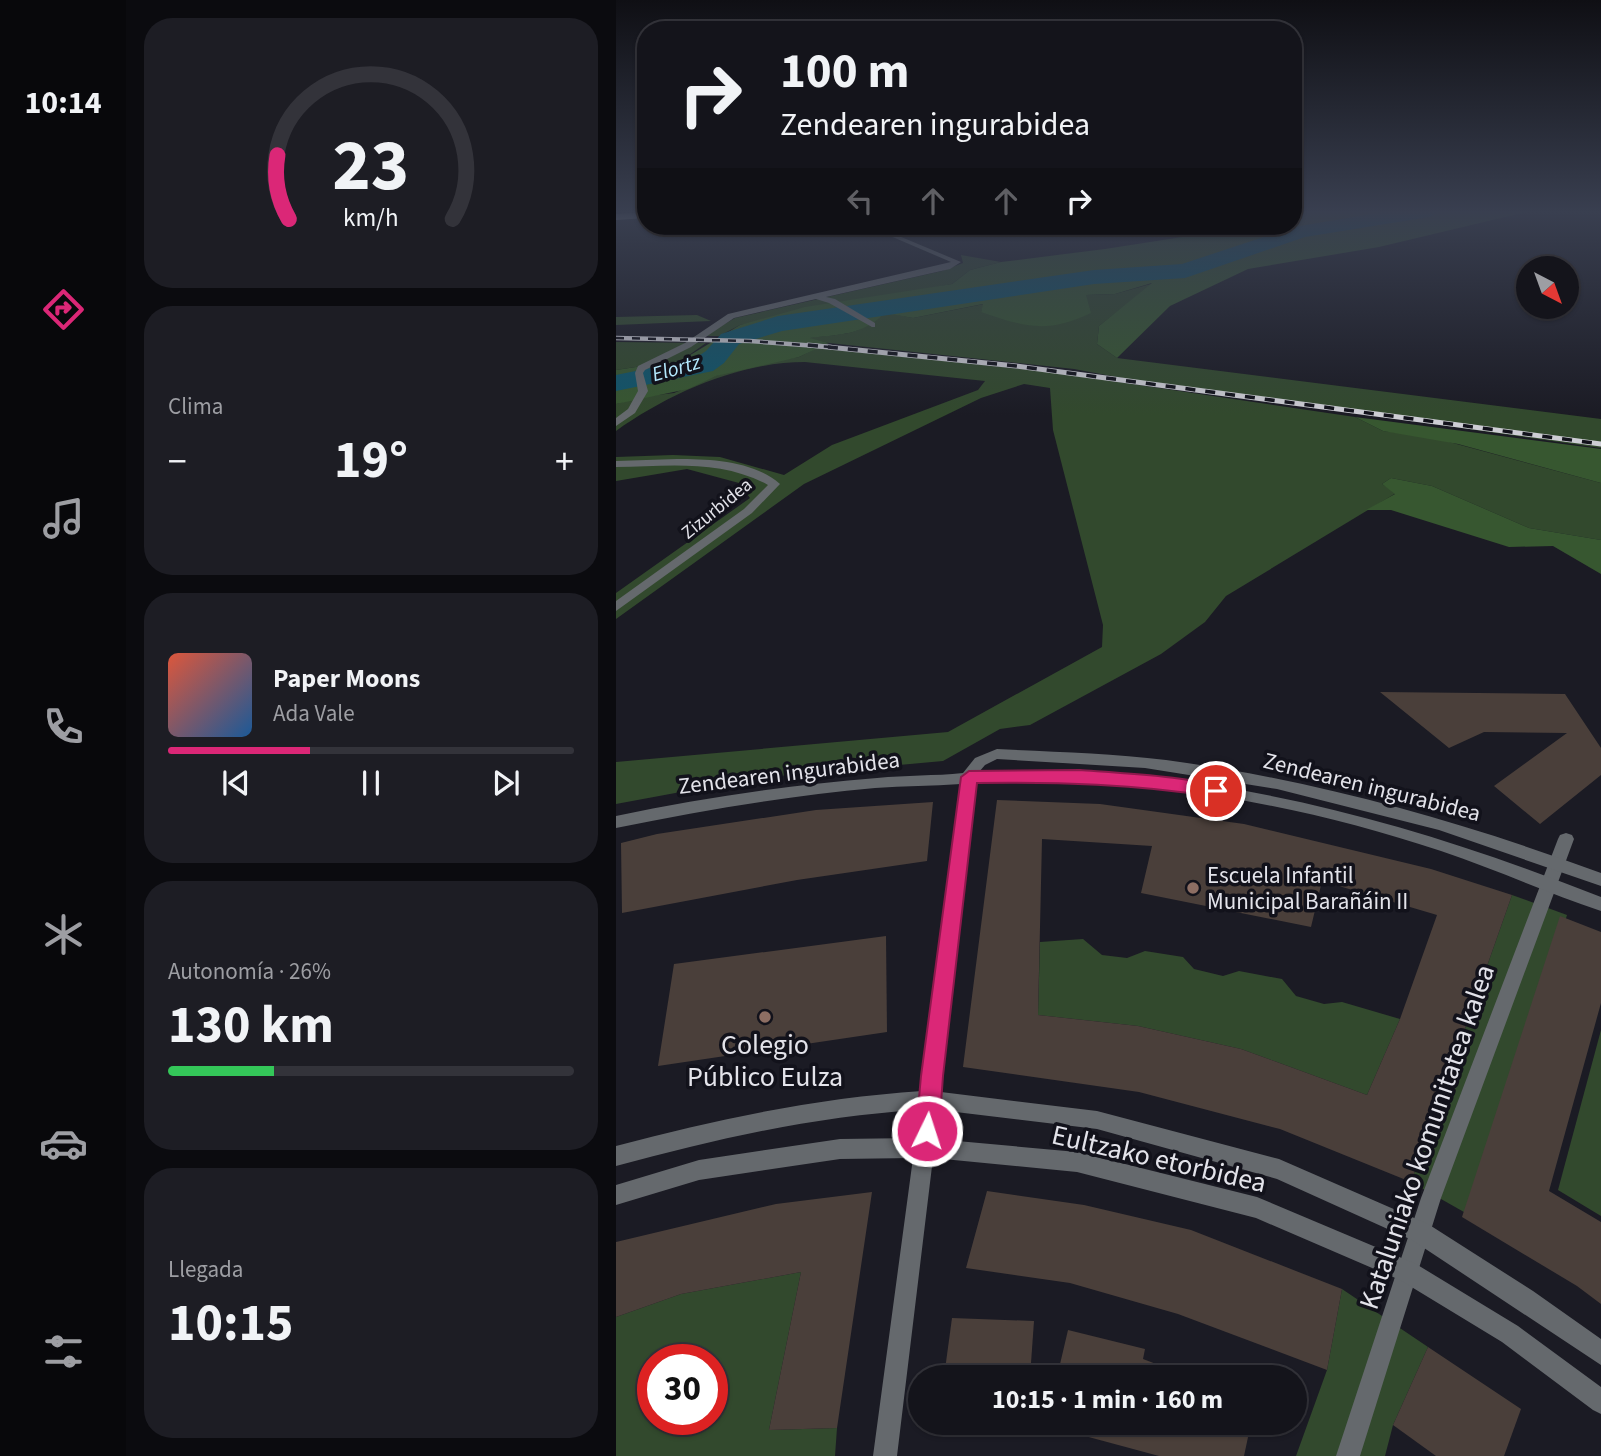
<!DOCTYPE html>
<html lang="es">
<head>
<meta charset="utf-8">
<style>
	:root { --surface:#14141b; --page:#1d1d24; --text:#f1f3f6; --muted:#9d9ea3; --line:#33333a; --accent:#db2777 }
	body { margin:0; font-family:"Source Sans 3",sans-serif; background:var(--page); color:var(--text); height:100vh; display:flex; flex-direction:column; font-size:26px; white-space:nowrap }
	* { box-sizing:border-box; margin:0 }
	p { font-size:23px; color:var(--muted) }
	.icon { flex:none; width:38px; height:38px; fill:none; stroke:currentColor; stroke-width:2; stroke-linecap:round; stroke-linejoin:round }
	.map { position:relative; flex:1; overflow:hidden }
	.sheet { display:flex; flex-direction:column; gap:18px; padding:18px; background:#0b0b0f; width:490px }
	.sheet>* { flex:none }
	.top-card { position:absolute; left:21px; top:21px; width:665px; height:214px; border-radius:28px; box-shadow:0 2px 5px #0004,0 0 0 2px var(--line); background:#14141b; color:var(--text); overflow:hidden }
	.needle { width:46px; rotate:139deg }
	.fabs { position:absolute; left:900px; top:256px; display:grid; gap:14px }
	.fabs a { display:grid; place-items:center; width:63px; height:63px; border-radius:50%; background:var(--surface); box-shadow:0 2px 5px #0004,0 0 0 2px var(--line); font-size:35px }
	.speed { position:absolute; left:21px; top:1344px; display:flex; gap:14px; font-size:35px; font-weight:700; text-align:center }
	.speed>* { display:grid; place-content:center; width:91px; height:91px; border-radius:50%; background:var(--surface); box-shadow:0 2px 5px #0004,0 0 0 2px var(--line); line-height:1 }
	.speed .limit { border:10px solid #d22; background:#fff; color:#111 }
	.pin { position:absolute; display:grid; place-items:center; width:60px; height:60px; color:#fff; margin:-30px; border:4px solid #fff; border-radius:50%; box-shadow:0 2px 7px #0007 }
	.me { position:absolute; width:77px; margin:-38px; rotate:4deg; stroke-linejoin:round; filter:drop-shadow(0 0 5px #0008) }
	.turn { display:flex; align-items:center; gap:24px; height:147px; padding:0 28px; font-size:32px }
	.turn .icon { width:91px; height:91px; stroke-width:2.5 }
	.turn b { display:block; font-size:49px; line-height:60px }
	.lanes { display:flex; align-items:center; height:66px; padding:0 28px; background:#0003; justify-content:center; gap:35px; direction:ltr }
	.lanes .off { opacity:.35 }
	.big { font-size:52px; font-weight:700; line-height:1.1 }
	.sheet .tile { flex:1; display:flex; flex-direction:column; justify-content:center; gap:10px; min-width:0; padding:0 24px; border-radius:28px; background:var(--page) }
	.sheet .dial { align-items:center; gap:0 }
	.dial svg { height:182px; overflow:visible; fill:none; stroke:var(--line); stroke-width:7; stroke-linecap:round; text-anchor:middle }
	.dial text { fill:var(--text); stroke:none }
	.song { display:flex; align-items:center; gap:21px }
	.cover { width:84px; height:84px; border-radius:10px; background:linear-gradient(135deg,hsl(10 70% 55%),hsl(210 70% 35%)) }
	.played { height:7px; border-radius:4px; background:linear-gradient(90deg,var(--accent) 35%,var(--line) 35%) }
	.keys { display:flex; justify-content:space-around; direction:ltr }
	.heat { display:flex; justify-content:space-between; align-items:center; font-size:38px; direction:ltr }
	.charge { height:10px; border-radius:5px; background:linear-gradient(90deg,#34c759 26%,var(--line) 0) }
	.trip { position:absolute; left:292px; top:1365px; width:399px; height:70px; border-radius:35px; background:var(--surface); box-shadow:0 2px 5px #0004,0 0 0 2px var(--line); font-weight:700; line-height:70px; text-align:center }
	main { display:flex; flex:1; min-height:0 }
	.tab-bar { display:flex; flex-direction:column; width:126px; justify-content:space-around; align-items:center; background:#08080b; color:var(--muted) }
	.tab-bar .icon { width:49px; height:49px }
	.tab-bar .selected { color:var(--accent) }
	.tab-bar b { font-size:32px; color:var(--text) }
	.map>svg:first-child { display:block }
</style>
</head>
<body>
<main>
<nav class="tab-bar">
<b>10:14</b>
<svg class="icon selected" aria-label="directions" viewBox="0 0 24 24"><path d="M12 3l9 9-9 9-9-9zM9 14v-3h6M13 9l2 2-2 2"/></svg>
<svg class="icon" aria-label="music" viewBox="0 0 24 24"><path d="M9 18V5l10-2v13"/><circle cx="6" cy="18" r="3"/><circle cx="16" cy="16" r="3"/></svg>
<svg class="icon" aria-label="phone" viewBox="0 0 24 24"><path d="M5 4h4l2 5-3 2q2 4 5 5l2-3 5 2v4C11 20 4 13 5 4z"/></svg>
<svg class="icon" aria-label="climate" viewBox="0 0 24 24"><path d="M12 3v18M4 7l16 10M4 17L20 7"/></svg>
<svg class="icon" aria-label="car" viewBox="0 0 24 24"><path d="M5 17H2v-5l4-1 3-4h7l3 4 3 1v5h-3M9 17h6M6 11h13"/><circle cx="7" cy="17" r="2"/><circle cx="17" cy="17" r="2"/></svg>
<svg class="icon" aria-label="filters" viewBox="0 0 24 24"><path d="M4 7h16M4 17h16"/><circle cx="9" cy="7" r="2"/><circle cx="15" cy="17" r="2"/></svg>
</nav>
<section class="sheet">
<div class="tile dial"><svg viewBox="0 0 100 80">
<path d="M14 69A42 42 0 1 1 86 69"/>
<path d="M14 69A42 42 0 0 1 9 41" stroke="#db2777"/>
<text x="50" y="56" font-size="32" font-weight="700">23</text>
<text x="50" y="72" font-size="11">km/h</text>
</svg></div>
<div class="tile"><p>Clima</p>
<div class="heat"><a>−</a><b class="big">19°</b><a>+</a></div>
</div>
<div class="tile">
<div class="song"><i class="cover"></i><div><b>Paper Moons</b><p>Ada Vale</p></div></div>
<div class="played"></div>
<div class="keys"><svg class="icon" aria-label="previous" viewBox="0 0 24 24"><path d="M18 5L8 12l10 7zM5 5v14"/></svg><svg class="icon" aria-label="pause" viewBox="0 0 24 24"><path d="M8 5v14M16 5v14"/></svg><svg class="icon" aria-label="next" viewBox="0 0 24 24"><path d="M6 5l10 7-10 7zM19 5v14"/></svg></div>
</div>
<div class="tile"><p>Autonomía · 26%</p><b class="big">130 km</b><div class="charge"></div></div>
<div class="tile"><p>Llegada</p><b class="big">10:15</b></div>
</section>
<div class="map">
<svg width="985" height="1456" viewBox="0 0 985 1456">
	<rect width="100%" height="100%" fill="#1b1b24"/>
	<g fill="#32492d" fill-rule="evenodd">
		<polygon points="345,255 385,262 354,270 336,284 124,325 103,336 88,336 119,318 326,271 347,263"/>
		<path d="M538,283L483,326L481,344L501,358L985,419V448L533,383L458,369L213,343L191,338C223,334 244,337 268,312L297,318L368,304L365,312L470,295L499,294Z"/>
		<polygon points="81,315 95,321 0,325 0,317"/>
		<polygon points="0,342 90,343 66,360 0,370"/>
		<path d="M201,348L435,372L739,417L767,431L811,436L985,483V540L913,528L816,486L775,478L766,484L780,493L610,596L589,622L545,654L414,725L384,729L327,761L140,778L0,804V762L332,732L486,647L487,625L437,430L434,388L408,384L365,398L188,484L0,619V593L134,498L123,483L71,469L0,481V457L57,455L104,457L168,475L216,445L362,390L369,381L189,362C124,362 53,393 0,431V404L24,397L58,393L99,376L136,365L183,357Z"/>
		<polygon points="896,895 951,915 855,1216 795,1182"/>
		<polygon points="467,939 486,955 511,958 529,951 567,957 578,969 607,976 623,971 666,979 680,996 708,1004 726,1002 784,1019 751,1095 625,1049 522,1026 422,1015 424,942"/>
		<polygon points="985,1030 985,1216 942,1190"/>
		<path d="M185,1272L153,1430L221,1428L219,1456H0V1317L65,1294ZM37,1360H96V1419H37Z"/>
		<polygon points="726,1289 812,1347 777,1425 769,1456 680,1456 711,1370"/>
	</g>
	<g fill="#375730">
		<path d="M677,211H914L763,247L632,269L554,306L501,358L481,344L483,326L536,283L499,294L470,295L475,313C431,334 409,327 365,312L367,304L297,318L269,313C245,336 225,334 194,338L213,343L183,357L100,376L72,389L0,404V370L66,360L124,325L189,307L336,284L354,270L385,262L489,249L637,226H677Z"/>
		<polygon points="739,417 985,449 985,483 842,444 767,431"/>
		<polygon points="775,478 816,486 913,528 985,540 985,574 937,546 893,547 775,510 750,510 779,494 766,484"/>
	</g>
	<g fill="none" stroke-linecap="round" stroke-linejoin="round">
		<polygon fill="#10556a" fill-rule="evenodd" points="773,211 823,211 813,217 689,237 569,278 478,284 166,331 123,344 108,363 97,371 0,391 0,375 78,359 90,351 105,334 162,316 478,270 566,264 678,227"/>
	</g>
	<g fill="#4a3f3a" fill-rule="evenodd">
		<polygon points="764,692 949,694 985,748 985,775 924,824 878,786 951,733 868,732 833,748"/>
		<path d="M381,800L484,804L628,824L815,869L896,895L795,1182L664,1129L523,1092L347,1067ZM426,839L536,846L525,893L695,927L706,881L821,915L784,1019L751,1095L625,1049L522,1026L422,1015Z"/>
		<polygon points="317,802 311,861 181,880 6,913 5,843 41,834 200,810"/>
		<polygon points="944,916 985,932 985,1003 933,1191 985,1222 985,1304 961,1286 846,1217"/>
		<polygon points="270,936 271,1032 42,1066 58,964"/>
		<polygon points="371,1191 468,1205 575,1230 726,1289 711,1370 562,1314 454,1283 350,1268"/>
		<polygon points="256,1192 221,1428 153,1430 185,1272 65,1294 0,1317 0,1242 160,1204"/>
		<polygon points="336,1318 418,1321 414,1377 328,1377"/>
		<polygon points="452,1330 529,1349 527,1359 569,1375 569,1377 441,1377"/>
		<polygon points="812,1347 905,1409 888,1456 820,1456 777,1425"/>
		<polygon points="444,1423 635,1423 628,1456 543,1456 443,1429"/>
	</g>
	<g fill="none" stroke-linecap="round" stroke-linejoin="round">
		<polygon fill="#65696d" fill-rule="evenodd" points="950,833 956,835 958,839 825,1198 744,1456 720,1456 805,1198 942,839 944,835"/>
		<g fill="#65696d" fill-rule="evenodd">
			<polygon points="251,226 259,226 345,262 334,269 210,297 219,299 259,323 259,327 256,327 213,303 200,299 118,318 75,347 29,370 27,373 32,391 19,413 0,426 0,418 12,409 22,391 19,373 22,366 69,343 112,314 335,262"/>
			<path d="M61,459C95,459 138,461 164,484L136,513L0,611V601L128,509L152,485C105,459 52,466 0,467V461Z"/>
			<path d="M381,749C437,752 494,753 550,760C699,780 844,821 985,873V886L823,830L661,789L529,768L381,759L369,765L363,772C579,762 785,818 985,897V911C931,893 879,869 825,851C675,801 518,775 360,783L325,1092L481,1111L663,1159L812,1224L917,1291L985,1339V1365L796,1240L661,1179L481,1129L323,1110L319,1139L461,1152L641,1197L800,1264L902,1326L985,1387V1414L977,1410L886,1342L784,1280L640,1218L461,1172L317,1158L281,1456H257L297,1158L224,1159L83,1180L0,1205V1185L83,1160L224,1139L299,1138L303,1110C200,1116 100,1139 0,1166V1146C101,1119 201,1098 306,1091L345,784C316,786 288,786 259,788C172,796 86,810 0,828V816C86,798 173,785 261,778C290,775 319,776 347,773L359,758Z"/>
		</g>
		<polygon fill="#ccd6e0" fill-rule="evenodd" points="30,212 30,218 0,220 0,214"/>
		<defs>
			<polyline id="rail-far1" points="0,338 134,341 215,347"/>
			<polyline id="rail" points="192,345 400,366 985,444"/>
		</defs>
		<use href="#rail-far1" stroke="#cdcdd4" stroke-width="4.5"/>
		<use href="#rail" stroke="#cdcdd4" stroke-width="5"/>
		<use href="#rail-far1" stroke="#12121b" stroke-width="2.5" stroke-dasharray="8" stroke-linecap="butt"/>
		<use href="#rail" stroke="#12121b" stroke-width="3.5" stroke-dasharray="10" stroke-linecap="butt"/>
	</g>
	<linearGradient id="sky" x2="0" y2="1"><stop stop-color="#0f0f14"/><stop offset="0.51" stop-color="#393f50"/><stop offset="1" stop-color="#393f50" stop-opacity="0"/></linearGradient>
	<rect width="985" height="415" fill="url(#sky)"/>
	<path fill="#db2777" stroke="#8e194d" stroke-width="2" d="M464,770C487,772 600,777 609,791L600,797C520,784 442,782 361,783L327,1076L323,1131L319,1139L311,1142L303,1139L300,1131L305,1076L345,777L353,771Z"/>
	<g fill="#8d6e63" stroke="#12121b" stroke-width="2.5">
		<circle cx="577" cy="888" r="7"/>
		<circle cx="149" cy="1017" r="7"/>
	</g>
	<g text-anchor="middle" dominant-baseline="central" stroke-width="7" stroke-linejoin="round" paint-order="stroke">
		<g font-size="19" fill="#e3e3ea" stroke="#12121b">
			<text transform="translate(101 509) rotate(-39)">Zizurbidea</text>
		</g>
		<g font-size="21" font-style="italic" fill="#b3e8fd" stroke="#12121b">
			<text transform="translate(60 368) rotate(-16)">Elortz</text>
		</g>
		<g font-size="23" fill="#e3e3ea" stroke="#12121b">
			<text transform="translate(173 773) rotate(-7)">Zendearen ingurabidea</text>
			<text transform="translate(756 787) rotate(14)">Zendearen ingurabidea</text>
		</g>
		<g font-size="23" fill="#e3e3ea" stroke="#12121b" text-anchor="start">
			<text x="591" y="875">Escuela Infantil<tspan x="591" dy="26">Municipal Barañáin II</tspan></text>
		</g>
		<g font-size="28" fill="#e3e3ea" stroke="#12121b">
			<text x="149" y="1045">Colegio<tspan x="149" dy="32">Público Eulza</tspan></text>
		</g>
		<g font-size="28" fill="#e3e3ea" stroke="#12121b">
			<text transform="translate(811 1137) rotate(-71)">Kataluniako komunitatea kalea</text>
			<text transform="translate(543 1159) rotate(13)">Eultzako etorbidea</text>
		</g>
	</g>
</svg>
<div class="fabs">
<a><svg class="needle" viewBox="-14 -14 28 28"><path d="M0-13l5 13h-10z" fill="#e53935"/><path d="M0 13l5-13h-10z" fill="#9d9ea3"/></svg></a>
</div>
<div class="speed"><div class="limit">30</div></div>
<div class="pin" style="left:600px;top:791px;background:#d93025"><svg class="icon" aria-label="arrive" viewBox="0 0 24 24"><path d="M6 21V4h12l-3 4 3 4H6"/></svg></div>
<svg class="me" style="left:311px;top:1131px" viewBox="-20 -20 40 40"><circle r="17" fill="#db2777" stroke="#fff" stroke-width="3"/><path d="M0-11L8 9 0 5-8 9z" fill="#fff"/></svg>
<div class="trip">10:15 · 1 min · 160 m</div>
<div class="top-card">
<div class="turn"><svg class="icon" aria-label="right" viewBox="0 0 24 24"><path d="M7 20v-9h11M14 6l5 5-5 5"/></svg><div><b>100 m</b>Zendearen ingurabidea</div></div>
<div class="lanes"><svg class="icon off" aria-label="left" viewBox="0 0 24 24"><path d="M17 20v-9H6M10 6l-5 5 5 5"/></svg><svg class="icon off" aria-label="ahead" viewBox="0 0 24 24"><path d="M12 20V5M6 11l6-6 6 6"/></svg><svg class="icon off" aria-label="ahead" viewBox="0 0 24 24"><path d="M12 20V5M6 11l6-6 6 6"/></svg><svg class="icon" aria-label="right" viewBox="0 0 24 24"><path d="M7 20v-9h11M14 6l5 5-5 5"/></svg></div>
</div>
</div>
</main>
</body>
</html>
